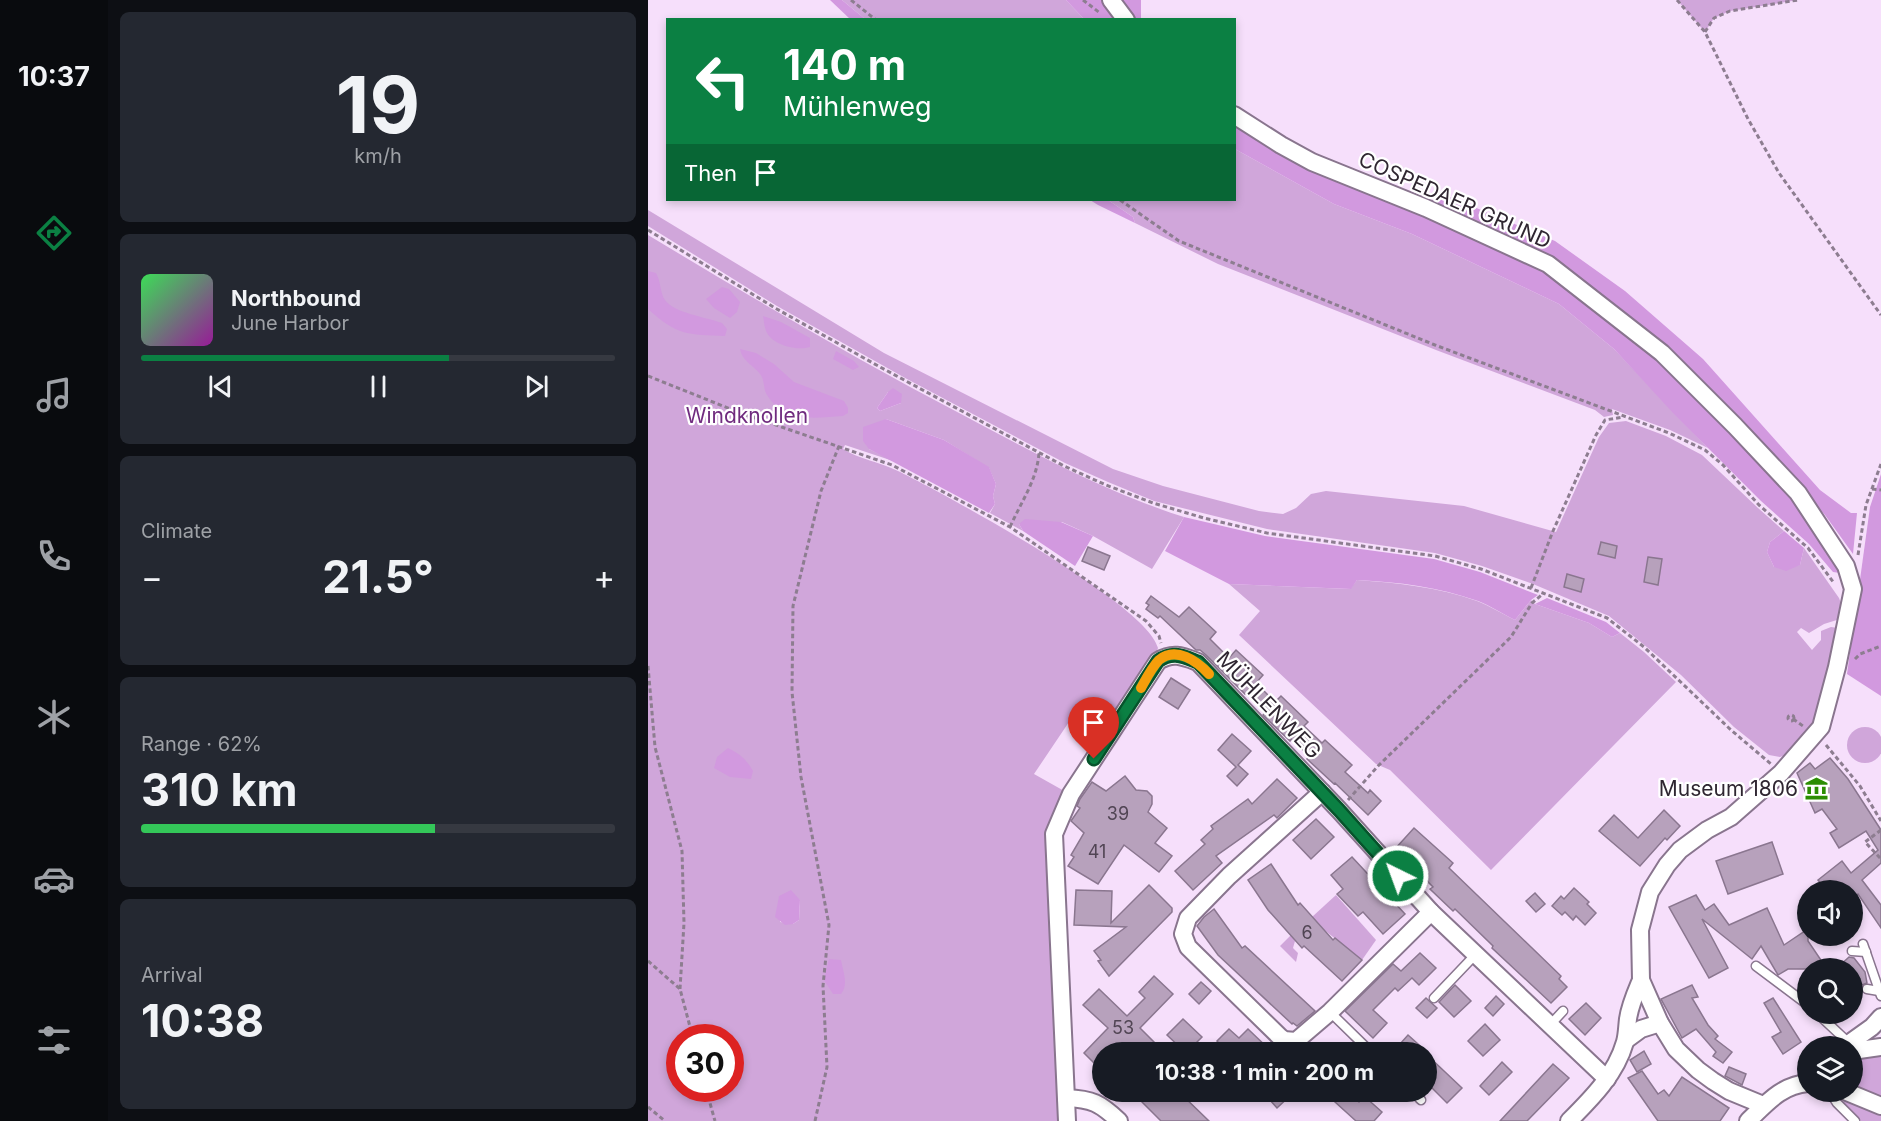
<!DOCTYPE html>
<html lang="en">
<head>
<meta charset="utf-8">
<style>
	:root { --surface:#171b24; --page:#242831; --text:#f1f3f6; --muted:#9ea1a6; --line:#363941; --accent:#0b8043 }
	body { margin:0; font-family:Inter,sans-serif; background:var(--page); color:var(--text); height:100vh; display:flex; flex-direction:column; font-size:22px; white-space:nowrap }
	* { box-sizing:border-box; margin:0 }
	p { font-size:20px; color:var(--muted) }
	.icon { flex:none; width:33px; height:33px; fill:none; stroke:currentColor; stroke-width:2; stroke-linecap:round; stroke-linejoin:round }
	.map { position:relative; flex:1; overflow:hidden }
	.panel { display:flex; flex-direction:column; gap:12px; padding:12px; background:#0d0f14; width:540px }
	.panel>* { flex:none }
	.hud { position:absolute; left:18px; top:18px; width:570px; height:183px; border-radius:0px; box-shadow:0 3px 9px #0003; background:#0b8043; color:#fff; overflow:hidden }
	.fabs { position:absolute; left:1149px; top:880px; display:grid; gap:12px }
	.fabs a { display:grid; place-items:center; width:66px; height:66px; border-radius:50%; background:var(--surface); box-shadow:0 3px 9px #0003; font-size:30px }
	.speed { position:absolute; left:18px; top:1024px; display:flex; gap:12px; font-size:30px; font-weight:700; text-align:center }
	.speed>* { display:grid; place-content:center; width:78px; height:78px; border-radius:50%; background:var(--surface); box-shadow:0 3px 9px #0003; line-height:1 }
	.speed .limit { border:9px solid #d22; background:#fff; color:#111 }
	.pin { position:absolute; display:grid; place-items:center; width:51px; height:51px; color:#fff; margin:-62px -26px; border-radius:50% 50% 50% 0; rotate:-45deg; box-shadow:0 0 6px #0007 }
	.pin .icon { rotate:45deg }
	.me { position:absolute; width:66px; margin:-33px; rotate:318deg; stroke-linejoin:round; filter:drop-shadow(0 0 4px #0008) }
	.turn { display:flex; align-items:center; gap:21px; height:126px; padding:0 18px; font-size:27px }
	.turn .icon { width:78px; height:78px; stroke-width:2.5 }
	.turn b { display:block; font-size:42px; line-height:51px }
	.then { display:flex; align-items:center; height:57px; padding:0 18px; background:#0003; gap:12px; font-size:22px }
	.big { font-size:45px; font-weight:700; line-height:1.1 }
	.panel .tile { flex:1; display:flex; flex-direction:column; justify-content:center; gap:9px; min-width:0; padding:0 21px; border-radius:9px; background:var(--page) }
	.panel .dial { align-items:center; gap:0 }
	.dial b { font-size:78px; line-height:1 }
	.song { display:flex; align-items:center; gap:18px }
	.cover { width:72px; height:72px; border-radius:9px; background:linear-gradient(135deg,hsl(130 70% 55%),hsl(300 70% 35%)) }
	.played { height:6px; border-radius:3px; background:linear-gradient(90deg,var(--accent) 65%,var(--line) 65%) }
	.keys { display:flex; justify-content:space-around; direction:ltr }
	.heat { display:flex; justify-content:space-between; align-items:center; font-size:33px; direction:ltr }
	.charge { height:9px; border-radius:4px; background:linear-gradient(90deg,#34c759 62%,var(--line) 0) }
	.trip { position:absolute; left:444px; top:1042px; width:345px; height:60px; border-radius:30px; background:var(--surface); box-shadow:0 3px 9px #0003; font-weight:700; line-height:60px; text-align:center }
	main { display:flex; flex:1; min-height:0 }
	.menu { display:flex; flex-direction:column; width:108px; justify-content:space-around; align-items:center; background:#090b0e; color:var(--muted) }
	.menu .icon { width:42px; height:42px }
	.menu .on { color:var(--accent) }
	.menu b { font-size:27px; color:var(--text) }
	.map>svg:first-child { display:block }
</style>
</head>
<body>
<main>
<nav class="menu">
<b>10:37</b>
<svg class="icon on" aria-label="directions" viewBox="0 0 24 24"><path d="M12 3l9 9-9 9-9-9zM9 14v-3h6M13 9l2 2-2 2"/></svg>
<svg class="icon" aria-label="music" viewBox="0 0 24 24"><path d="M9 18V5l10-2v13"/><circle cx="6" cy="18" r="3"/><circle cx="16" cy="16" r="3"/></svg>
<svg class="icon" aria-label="phone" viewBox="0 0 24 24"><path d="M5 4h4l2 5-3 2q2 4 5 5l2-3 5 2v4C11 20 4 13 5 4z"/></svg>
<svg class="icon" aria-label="climate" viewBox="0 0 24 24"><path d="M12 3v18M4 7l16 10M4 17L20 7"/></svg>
<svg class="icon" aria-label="car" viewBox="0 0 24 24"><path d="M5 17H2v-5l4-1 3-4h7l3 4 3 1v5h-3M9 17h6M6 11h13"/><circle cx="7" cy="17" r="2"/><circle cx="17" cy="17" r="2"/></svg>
<svg class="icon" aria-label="filters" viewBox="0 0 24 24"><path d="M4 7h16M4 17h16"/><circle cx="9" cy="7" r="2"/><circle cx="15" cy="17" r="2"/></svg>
</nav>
<section class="panel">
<div class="tile dial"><b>19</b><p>km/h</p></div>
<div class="tile">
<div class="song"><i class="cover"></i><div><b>Northbound</b><p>June Harbor</p></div></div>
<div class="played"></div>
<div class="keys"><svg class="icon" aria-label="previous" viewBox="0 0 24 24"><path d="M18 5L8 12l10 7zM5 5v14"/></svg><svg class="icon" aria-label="pause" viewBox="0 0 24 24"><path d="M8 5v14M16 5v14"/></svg><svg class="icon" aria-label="next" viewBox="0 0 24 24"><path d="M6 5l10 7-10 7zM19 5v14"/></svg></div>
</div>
<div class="tile"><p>Climate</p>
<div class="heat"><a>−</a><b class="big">21.5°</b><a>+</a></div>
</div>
<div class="tile"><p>Range · 62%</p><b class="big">310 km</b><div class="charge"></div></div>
<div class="tile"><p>Arrival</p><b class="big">10:38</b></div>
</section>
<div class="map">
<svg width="1233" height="1121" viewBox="0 0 1233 1121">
	<rect width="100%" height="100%" fill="#f6dffb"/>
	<g fill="#d0a6da" fill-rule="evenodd">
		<polygon points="194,0 418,0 436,19 217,19"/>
		<polygon points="1029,0 1150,0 1082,11 1066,18 1057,32"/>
		<polygon points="587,149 686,204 764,234 911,304 966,349 1060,448 1022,430 964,409 965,415 956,417 947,410 788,350 570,264 487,223 485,217 460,200 586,200"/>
		<polygon points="0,210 236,353 465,469 515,486 611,511 635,514 648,508 663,494 678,491 816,506 908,532 951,437 961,423 978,421 1018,436 1054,455 1110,508 1136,531 1122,542 1119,552 1126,567 1152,565 1156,548 1191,598 1194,606 1192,619 1176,624 1161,633 1153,628 1149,632 1164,650 1173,640 1173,631 1183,627 1190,628 1176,696 1164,728 1143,753 1132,757 1121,755 1086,727 1033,675 961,616 885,584 834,566 787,553 619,529 506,501 460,482 417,463 259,379 129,306 0,226"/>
		<path d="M0,235C103,297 206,358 313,414C386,453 457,492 536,517L504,569L445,536L414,522L371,524L375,531L342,513L347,504L345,496L348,484L341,468L296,440L238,419L221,449L248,462L197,445L195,449C211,459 232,462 250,471C297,494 499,604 510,648L507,656L455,734L425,716L386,774L418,792L407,811L401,831L414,1121H0ZM240,392L253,403L232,411L229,408ZM131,896L152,900L151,920L145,924L132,922ZM32,1038H82V1089H32Z"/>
		<path d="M709,580C750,583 790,587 829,601C842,606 855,614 867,620L883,600L887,604L941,623L964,637L972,633L996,652L1028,682L843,870L742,770L728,764L591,635L612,611L581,584L702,589Z"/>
		<circle cx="1217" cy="745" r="18"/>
		<polygon points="688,895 728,940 714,960 675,929 664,917"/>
		<polygon points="643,935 647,941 645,948 650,953 648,962 632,946"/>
		<polygon points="1233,1053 1233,1100 1205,1088 1204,1055"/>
		<polygon points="1198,1099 1233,1113 1233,1121 1213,1121 1195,1106 1195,1102"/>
	</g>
	<g fill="#d299df">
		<polygon points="182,0 194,0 217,19 202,19"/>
		<polygon points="418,0 459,0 474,19 436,19"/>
		<polygon points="473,0 493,0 493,19 486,19"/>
		<polygon points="587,120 895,268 1009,357 1082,428 1167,521 1190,557 1192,573 1185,572 1161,544 1113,501 1026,414 966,349 911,304 764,234 686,204 587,149"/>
		<polygon points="795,194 907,241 977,291 1055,359 1172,490 1203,513 1209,513 1205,554 1177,515 1090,421 902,262 782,205"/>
		<polygon points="442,200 460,200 485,217 487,223 450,205"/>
		<path d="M0,271L8,273C13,281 12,293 17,300C26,313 58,317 74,323L79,329L77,336C40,335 28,335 0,309Z"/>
		<polygon points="74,287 81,289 92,302 89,312 82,318 66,308 58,299"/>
		<path d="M115,316L133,322L162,338V347C148,351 124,345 118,331C116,326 116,320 115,316Z"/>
		<path d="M92,349L108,353L126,364L146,382L196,401L200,408V413L195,416C167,418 136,423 119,395C115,389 117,380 112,374C105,365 94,361 92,349Z"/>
		<polygon points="188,351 206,361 211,367 205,370 185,359"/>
		<polygon points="245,388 254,394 253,403 232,411 229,408 240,392"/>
		<polygon points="238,419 296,440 341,467 348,484 345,496 347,504 341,513 221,449 215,441 215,427"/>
		<polygon points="1233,474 1233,696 1199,674 1222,507"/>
		<path d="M536,517L617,536L786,559L832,572L890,595L883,600L867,620C855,614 843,606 830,601C790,587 751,582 709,580L703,589L581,584L517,551Z"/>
		<polygon points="377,519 413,522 445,536 427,566 375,531 371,524"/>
		<polygon points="1136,531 1156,548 1152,565 1138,571 1126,567 1119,552 1122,542"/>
		<polygon points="899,598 958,622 972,633 964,637 941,623 887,604"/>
		<path d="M80,748C92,754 98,759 105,771L103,779L82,777L66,768L69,757Z"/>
		<polygon points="143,890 152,900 151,920 145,924 137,925 127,917 131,896"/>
		<path d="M181,959L193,960C195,971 201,985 193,994H185L176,980Z"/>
	</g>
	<g fill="#b7a1bc" stroke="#8a768f" stroke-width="1.5">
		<polygon points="953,542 969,546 967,558 950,554"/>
		<polygon points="440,547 462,556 456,570 434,561"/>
		<polygon points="1000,557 1014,559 1010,585 996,582"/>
		<polygon points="919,574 936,579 933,592 916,587"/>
		<polygon points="503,596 531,617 541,607 568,632 562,639 581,658 588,650 615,675 608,683 627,702 633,696 660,722 656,726 674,743 677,740 704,765 697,772 720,793 722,790 733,801 720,815 687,783 686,784 659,759 661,756 652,747 643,739 642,741 619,719 615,715 618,712 599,693 597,694 558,655 552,650 548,650 512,616 510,618 498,609 501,605 498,603"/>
		<polygon points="523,678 542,690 530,709 511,697"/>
		<polygon points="584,734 603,751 590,765 600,774 589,786 579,776 588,767 570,750"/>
		<polygon points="1182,758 1200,779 1233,830 1233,863 1214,880 1233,905 1233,928 1210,894 1204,898 1204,891 1179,891 1170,880 1194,861 1203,873 1230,850 1218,831 1191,848 1182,833 1189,829 1174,809 1167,813 1149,773 1162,763 1167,769"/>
		<polygon points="477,776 488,790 499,791 504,796 504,804 500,812 519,828 507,843 524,856 511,872 476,845 450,884 420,866 426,857 423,855 436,833 423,821 432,808 429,806 432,799 444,782 458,791"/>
		<polygon points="629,779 649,798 629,818 626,815 568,856 574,863 545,890 527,871 557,844 553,840 565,829 563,826 600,799 604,804"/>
		<polygon points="1016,810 1032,826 1019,840 1017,838 992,866 951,831 966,815 990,838"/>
		<polygon points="668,819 686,837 663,859 645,840"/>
		<polygon points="766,828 805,863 801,868 913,976 911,979 919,987 903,1003 844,948 845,946 807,909 805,911 782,889 785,887 762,864 760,866 750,857 753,854 747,849"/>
		<polygon points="1124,842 1135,874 1080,894 1068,861"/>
		<polygon points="704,857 757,914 735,934 715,912 710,916 689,894 695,889 683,875"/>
		<polygon points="623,864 650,905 652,903 685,940 687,938 714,960 694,981 656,946 654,948 620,910 600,880"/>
		<polygon points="501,885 524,908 524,912 461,976 450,961 453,960 446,951 478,927 426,925 428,890 464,891 463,923"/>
		<polygon points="926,888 941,902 939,904 948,913 937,925 928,916 925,920 917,912 914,915 904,906 913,896 916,899"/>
		<polygon points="887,893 897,904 888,912 878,901"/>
		<polygon points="1048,895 1057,910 1066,904 1081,925 1119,908 1136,945 1160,929 1160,941 1179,969 1140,969 1130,975 1113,946 1104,959 1054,919 1080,968 1061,978 1021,907"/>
		<polygon points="566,909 594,948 597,946 667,1011 649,1026 645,1023 644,1024 570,955 549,926 556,917"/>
		<polygon points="772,953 788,968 771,985 764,978 750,991 747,988 725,1010 739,1023 725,1038 697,1011 745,964 753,971"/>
		<polygon points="1201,957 1206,958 1217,972 1219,983 1214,985 1204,984 1204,969 1188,969"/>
		<polygon points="506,976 525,994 492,1028 517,1053 454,1053 454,1071 436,1053 460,1028 435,1005 451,989 479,1016 497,998 491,992"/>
		<polygon points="553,982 563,991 551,1004 541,994"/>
		<polygon points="807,985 823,1001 806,1017 791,1002"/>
		<polygon points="1044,985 1050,997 1044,998 1060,1025 1070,1036 1067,1039 1084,1052 1075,1063 1065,1056 1068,1052 1048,1029 1034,1038 1013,999"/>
		<polygon points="848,996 856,1004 845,1016 837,1008"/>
		<polygon points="778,998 789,1008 779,1018 768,1008"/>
		<polygon points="1125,998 1153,1042 1135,1054 1124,1037 1133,1032 1116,1003"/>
		<polygon points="938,1003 953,1018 937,1035 921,1019"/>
		<polygon points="535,1019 554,1037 538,1053 519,1035"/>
		<polygon points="837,1024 852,1040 835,1056 820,1041"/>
		<polygon points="581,1029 591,1038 600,1029 625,1053 592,1053 584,1045 578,1051 569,1041"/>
		<polygon points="760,1035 780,1053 744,1053"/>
		<polygon points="996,1051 1003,1064 989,1072 982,1060"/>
		<polygon points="778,1054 814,1088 799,1103 778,1082"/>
		<polygon points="854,1062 864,1072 841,1095 832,1086"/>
		<polygon points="905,1064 921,1078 879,1121 852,1121"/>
		<polygon points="1081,1067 1098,1074 1094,1085 1077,1076"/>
		<polygon points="994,1071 1010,1094 1016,1090 1021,1096 1034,1077 1081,1108 1072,1121 1010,1121 980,1078"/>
		<polygon points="503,1092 531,1092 561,1121 513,1121 494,1102"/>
		<polygon points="615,1092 646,1092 629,1108"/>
		<polygon points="676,1092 698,1092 711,1102 716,1096 734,1112 726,1121 708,1121"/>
	</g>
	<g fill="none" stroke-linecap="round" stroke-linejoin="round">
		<defs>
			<g id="service">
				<polyline points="1215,944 1233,996"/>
				<polyline points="1204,951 1218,952"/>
				<polyline points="1108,966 1160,1005"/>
				<polyline points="1219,989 1231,991"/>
				<polyline points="786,998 827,955"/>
				<polyline points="682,1012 724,1053"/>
				<polyline points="1170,1014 1202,1044"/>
				<polyline points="902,1025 915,1011"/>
				<polyline points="765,1092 773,1100"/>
				<polyline points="1182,1092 1189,1103 1207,1121"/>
			</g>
			<g id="minor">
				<polyline points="463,0 478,20"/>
				<polyline points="586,115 633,145 664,162 778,208 900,264 1014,353 1087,426 1150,493 1198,566 1205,589 1189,667 1173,727 1133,773 1083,817 1059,830 1032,850 1019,865 1002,892 992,930 993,980 1012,1023 1028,1049 1050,1070 1065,1081 1081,1091 1115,1105"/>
				<polyline points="674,792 581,876 540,918 535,934 540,947 632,1037 636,1040 648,1041 682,1012 783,912"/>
				<polyline points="978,1040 993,1029 1012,1023"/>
				<polyline points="1196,1047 1224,1027 1233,1017"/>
				<polyline points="1204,1051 1233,1047"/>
				<polyline points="1199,1092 1233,1106"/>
				<path d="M418,1098C444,1099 452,1103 471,1121"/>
				<path d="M419,1121L406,834L423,794L510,661C525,652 534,656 550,662L691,810L783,912L959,1079"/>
				<path d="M921,1121C944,1098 968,1074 977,1042C979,1035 979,1027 980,1019C982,1005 988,992 993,980"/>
				<path d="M1100,1121C1118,1104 1133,1085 1160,1083"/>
			</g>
		</defs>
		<use href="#service" stroke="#89758e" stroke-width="11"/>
		<use href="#minor" stroke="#89758e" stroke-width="20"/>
		<g stroke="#8d7d90" stroke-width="3" stroke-dasharray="4.5 3" stroke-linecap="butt">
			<polyline points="203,0 228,20"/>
			<polyline points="435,0 452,13"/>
			<polyline points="1029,0 1057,32 1100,119 1131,173 1233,315"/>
			<polyline points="1057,32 1066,18 1082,11 1150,0"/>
			<polyline points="472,200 531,241 787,345 1021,433 1057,450 1075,465 1111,505 1160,548 1186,583"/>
			<polyline points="0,230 127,308 232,367 416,466 458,485 505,503 556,518 619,533 787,556 833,569 959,618 996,647 1083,730 1123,764"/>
			<polyline points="0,376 90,412 244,465 362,527 498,621 511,636 513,643"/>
			<polyline points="1224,489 1233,490"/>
			<path d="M362,527C373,502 389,480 391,453"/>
			<polyline points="1210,555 1218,505 1233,464"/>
			<polyline points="883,588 905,531 948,435 957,420 975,417"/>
			<polyline points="1207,659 1212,654 1233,646"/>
			<polyline points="0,666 7,747 34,851 36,923 32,989"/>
			<circle cx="1143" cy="718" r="3"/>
			<polyline points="1145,719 1155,726"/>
			<polyline points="1178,745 1212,786 1233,821"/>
			<polyline points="700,800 730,766 863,637 884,603 896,593"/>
			<polyline points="1233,830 1217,842 1233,859"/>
			<polyline points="0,961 32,989 45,1038"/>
			<polyline points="58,1089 67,1121"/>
			<polyline points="0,1107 17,1121"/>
			<polyline points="167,1121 179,1067 175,986 181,925 153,777 144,692 145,606 173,491 191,446"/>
		</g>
		<use href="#service" stroke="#fff" stroke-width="8"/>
		<use href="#minor" stroke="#fff" stroke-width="16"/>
	</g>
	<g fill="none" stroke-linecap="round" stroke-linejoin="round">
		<defs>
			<path id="route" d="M446,759L510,661C525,651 534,656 550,662L691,810L750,876"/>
		</defs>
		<use href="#route" stroke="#07532c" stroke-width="15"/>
		<use href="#route" stroke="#0b8043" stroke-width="10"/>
		<path stroke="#f59e0b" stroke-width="10" d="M493,688C498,679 504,667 511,660C528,646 549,661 561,674"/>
	</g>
	<defs>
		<symbol id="museum-bare" viewBox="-9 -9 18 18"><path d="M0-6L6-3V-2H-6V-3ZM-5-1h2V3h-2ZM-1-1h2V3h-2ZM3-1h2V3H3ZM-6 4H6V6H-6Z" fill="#2c8d03" stroke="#fff" stroke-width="2.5" paint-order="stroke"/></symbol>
	</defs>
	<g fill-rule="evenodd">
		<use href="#museum-bare" x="1152" y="772" width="33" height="33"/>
	</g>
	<g text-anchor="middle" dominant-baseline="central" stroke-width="4.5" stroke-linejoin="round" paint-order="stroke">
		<g font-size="18" fill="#514554">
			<text x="470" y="813">39</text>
			<text x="449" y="851">41</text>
			<text x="659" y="932">6</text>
			<text x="475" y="1027">53</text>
		</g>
		<g font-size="21" fill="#2f2631" stroke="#fff">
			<text transform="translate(807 200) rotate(24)">COSPEDAER GRUND</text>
			<text transform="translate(621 705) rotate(46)">MÜHLENWEG</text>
		</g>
		<g font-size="21" fill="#702c7f" stroke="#fff">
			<text x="99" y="415">Windknollen</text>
		</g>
		<g font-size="21" fill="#2f2631" stroke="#fff" text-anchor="end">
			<text x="1150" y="788">Museum 1806</text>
		</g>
	</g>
</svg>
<div class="fabs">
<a><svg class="icon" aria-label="sound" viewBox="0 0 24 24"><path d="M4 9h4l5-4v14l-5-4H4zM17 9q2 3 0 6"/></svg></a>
<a><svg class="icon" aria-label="search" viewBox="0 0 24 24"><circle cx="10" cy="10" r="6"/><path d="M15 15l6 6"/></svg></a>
<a><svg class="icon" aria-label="layers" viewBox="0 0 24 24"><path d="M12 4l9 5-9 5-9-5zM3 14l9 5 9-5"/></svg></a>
</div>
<div class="speed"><div class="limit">30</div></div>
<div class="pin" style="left:446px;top:759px;background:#d93025"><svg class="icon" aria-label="arrive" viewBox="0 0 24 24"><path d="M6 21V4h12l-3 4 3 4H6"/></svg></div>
<svg class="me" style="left:750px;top:876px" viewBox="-20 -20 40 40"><circle r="17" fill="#0b8043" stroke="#fff" stroke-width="3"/><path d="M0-11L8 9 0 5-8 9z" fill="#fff"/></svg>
<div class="trip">10:38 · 1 min · 200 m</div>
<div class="hud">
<div class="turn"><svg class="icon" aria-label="left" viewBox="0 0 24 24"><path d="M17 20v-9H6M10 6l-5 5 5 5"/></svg><div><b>140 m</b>Mühlenweg</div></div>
<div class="then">Then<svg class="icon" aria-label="arrive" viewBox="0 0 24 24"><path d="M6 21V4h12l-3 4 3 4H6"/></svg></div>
</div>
</div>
</main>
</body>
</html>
